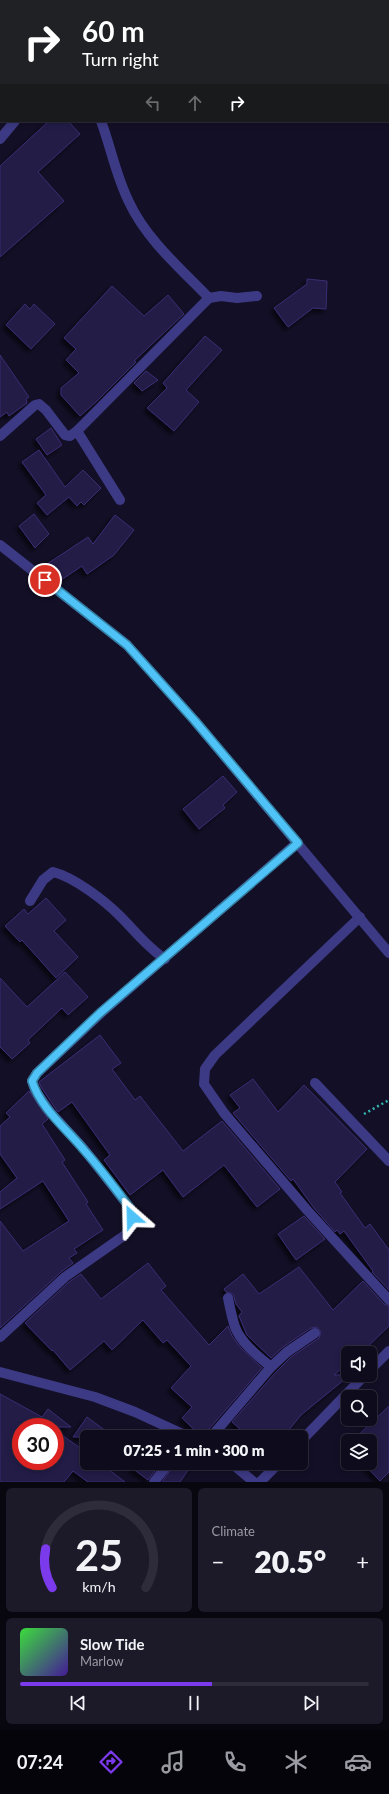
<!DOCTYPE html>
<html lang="en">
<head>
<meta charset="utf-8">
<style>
	:root { --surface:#0e0b1c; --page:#1c1929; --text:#f1f3f6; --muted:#9b9ba3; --line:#2e2b3b; --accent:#7c3aed }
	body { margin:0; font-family:Lato,sans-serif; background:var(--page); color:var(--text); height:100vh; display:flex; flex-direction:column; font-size:15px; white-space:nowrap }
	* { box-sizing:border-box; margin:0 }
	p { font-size:13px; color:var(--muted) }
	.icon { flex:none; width:22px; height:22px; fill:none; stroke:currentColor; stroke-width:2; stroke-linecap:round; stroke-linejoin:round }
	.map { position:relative; height:1482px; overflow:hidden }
	.side { display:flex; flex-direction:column; gap:6px; padding:6px; background:#08060f; flex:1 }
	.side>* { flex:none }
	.banner { position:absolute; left:0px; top:0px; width:389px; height:122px; box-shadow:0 2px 6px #0003,0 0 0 1px var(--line); background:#202124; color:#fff; overflow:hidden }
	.fabs { position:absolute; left:341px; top:1346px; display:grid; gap:8px }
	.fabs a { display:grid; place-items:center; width:36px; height:36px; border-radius:6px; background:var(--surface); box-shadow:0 2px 6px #0003,0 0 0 1px var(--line); font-size:20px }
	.speed { position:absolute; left:12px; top:1418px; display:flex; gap:8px; font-size:20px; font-weight:700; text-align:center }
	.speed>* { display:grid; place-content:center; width:52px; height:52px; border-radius:50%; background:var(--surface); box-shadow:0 2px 6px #0003,0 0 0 1px var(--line); line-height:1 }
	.speed .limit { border:6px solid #d22; background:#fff; color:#111 }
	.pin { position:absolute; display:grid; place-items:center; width:34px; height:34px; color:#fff; margin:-17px; border:2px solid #fff; border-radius:50%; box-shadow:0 1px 4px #0007 }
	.me { position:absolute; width:44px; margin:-22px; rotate:335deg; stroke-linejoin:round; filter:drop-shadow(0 0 3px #0008) }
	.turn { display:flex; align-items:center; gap:14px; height:84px; padding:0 16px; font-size:18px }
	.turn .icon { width:52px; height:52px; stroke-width:2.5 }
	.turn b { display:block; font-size:28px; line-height:34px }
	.lanes { display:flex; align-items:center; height:38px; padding:0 16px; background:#0003; justify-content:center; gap:20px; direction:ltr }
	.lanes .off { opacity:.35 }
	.big { font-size:30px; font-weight:800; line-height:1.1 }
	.side .card { flex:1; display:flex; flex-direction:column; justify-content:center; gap:6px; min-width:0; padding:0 14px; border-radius:6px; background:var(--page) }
	.side .dial { align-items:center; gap:0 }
	.dial svg { height:104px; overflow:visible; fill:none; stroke:var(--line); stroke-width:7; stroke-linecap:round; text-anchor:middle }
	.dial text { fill:var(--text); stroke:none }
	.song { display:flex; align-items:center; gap:12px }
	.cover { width:48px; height:48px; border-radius:6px; background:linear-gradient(135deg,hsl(120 70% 55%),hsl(260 70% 35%)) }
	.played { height:4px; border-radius:2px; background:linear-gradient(90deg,var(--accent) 55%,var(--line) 55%) }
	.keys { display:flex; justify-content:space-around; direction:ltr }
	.heat { display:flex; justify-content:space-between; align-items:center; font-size:22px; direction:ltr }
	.side .tiles { flex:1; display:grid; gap:6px; grid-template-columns:1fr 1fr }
	.card:last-child { grid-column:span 2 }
	.trip { position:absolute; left:80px; top:1430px; width:228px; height:40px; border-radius:6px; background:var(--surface); box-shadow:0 2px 6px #0003,0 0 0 1px var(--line); font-weight:800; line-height:40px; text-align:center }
	.tab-bar { display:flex; height:64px; justify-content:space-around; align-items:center; background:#06040b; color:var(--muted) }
	.tab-bar .icon { width:28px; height:28px }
	.tab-bar .active { color:var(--accent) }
	.tab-bar b { font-size:18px; color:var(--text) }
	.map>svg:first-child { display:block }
</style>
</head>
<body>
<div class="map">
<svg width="389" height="1482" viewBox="0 0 389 1482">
	<defs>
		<filter id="shadow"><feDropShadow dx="-3.5" dy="3.5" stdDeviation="2" flood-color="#0009"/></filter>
	</defs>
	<rect width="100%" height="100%" fill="#130f26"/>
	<g fill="#241b47" stroke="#3b2d73" filter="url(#shadow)">
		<polygon points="49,121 68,121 80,134 38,172 64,201 0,257 0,166"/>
		<polygon points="307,279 327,281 326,309 313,308 288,327 274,308 307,284"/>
		<polygon points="112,286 144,316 168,295 184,314 134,361 136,362 97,401 80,416 61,395 61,388 79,373 66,360 76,349 64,338"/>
		<polygon points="25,304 30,309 34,304 55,324 31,349 6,325"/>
		<polygon points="205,336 222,350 186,390 199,402 174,431 147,408 167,388 163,383"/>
		<polygon points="0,355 29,397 26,399 27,403 9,416 7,412 0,417"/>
		<polygon points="146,371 158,380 142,391 134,383"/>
		<polygon points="51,428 62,445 47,455 36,439"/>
		<polygon points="39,450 65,487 83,470 101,488 84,505 81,502 77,506 69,497 47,515 37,503 46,495 22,462"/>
		<polygon points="34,514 49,534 35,548 19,526"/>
		<polygon points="115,515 134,530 114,555 87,574 82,566 58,582 52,578 44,566 88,537 93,544"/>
		<polygon points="223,776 237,792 223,805 225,808 199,829 183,809"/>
		<polygon points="46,898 66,920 54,931 78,957 56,978 22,940 20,942 5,926 24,909 28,914"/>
		<polygon points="65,972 88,997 68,1015 62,1008 28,1040 30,1043 12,1059 0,1047 0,978 27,1007"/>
		<polygon points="100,1035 121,1063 112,1069 135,1100 140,1096 183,1151 222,1121 280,1189 257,1207 224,1165 183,1197 163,1170 130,1195 104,1160 110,1155 72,1102 58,1112 41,1087 39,1082"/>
		<polygon points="253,1079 278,1112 304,1085 367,1149 335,1182 342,1192 340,1193 365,1228 370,1224 389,1250 389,1290 372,1272 373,1271 344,1231 340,1234 337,1230 335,1232 314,1208 293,1179 291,1181 233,1113 240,1108 230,1095"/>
		<polygon points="29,1091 48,1119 42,1124 65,1160 62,1162 88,1202 86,1204 103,1230 74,1249 77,1253 69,1258 73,1263 61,1272 0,1328 0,1221 23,1251 69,1221 43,1181 0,1209 0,1192 17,1178 0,1154 0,1126 10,1117 6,1113"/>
		<polygon points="304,1216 325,1239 296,1260 278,1234"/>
		<polygon points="148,1263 166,1286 161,1290 209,1345 228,1326 232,1336 241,1348 262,1368 202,1437 182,1418 192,1407 171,1388 191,1366 167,1340 163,1343 143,1320 112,1350 104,1341 70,1370 53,1350 52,1351 25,1323 69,1282 81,1274 101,1299"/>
		<polygon points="299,1267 333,1310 363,1281 384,1304 389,1306 389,1326 361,1353 348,1353 348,1363 334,1375 350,1375 301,1415 283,1437 249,1437 232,1422 276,1372 291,1357 319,1338 321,1332 317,1327 311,1328 283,1347 271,1358 247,1335 239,1316 242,1312 236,1304 233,1294 226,1292 224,1289 243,1274 259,1294"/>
		<polygon points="0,1394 42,1417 48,1409 71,1427 21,1427 21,1461 55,1461 55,1430 87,1453 87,1463 100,1463 125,1482 88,1482 73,1471 64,1482 0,1482"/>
		<polygon points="389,1406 389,1472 380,1481 363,1463 370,1463 370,1441 352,1441"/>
		<polygon points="87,1417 114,1437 73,1437"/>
		<polygon points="130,1463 161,1463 148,1480 128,1465"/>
		<polygon points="175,1463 193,1463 180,1482 162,1482"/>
	</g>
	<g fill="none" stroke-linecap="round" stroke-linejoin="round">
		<polyline stroke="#2fb8b0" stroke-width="2.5" stroke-dasharray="2 3" stroke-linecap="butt" points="364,1114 389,1100"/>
		<polyline stroke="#3d3a85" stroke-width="10" points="209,298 221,296 237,298 257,296"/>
		<g stroke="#3d3a85" stroke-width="10">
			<polyline points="249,1 250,0"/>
			<polyline points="0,33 1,35"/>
			<polyline points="0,139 15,121"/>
			<polyline points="77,431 120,500"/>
			<path d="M0,436L35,405L39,404L46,410L65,435L70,436L77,431L209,298C181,269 146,239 129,202C116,176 111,148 101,121"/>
			<polyline points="0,545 127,645 195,721 389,953"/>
			<path d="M30,901L43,880L53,872C74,877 105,901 120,916C135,931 147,947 165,959"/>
			<polyline points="360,917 215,1055 205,1069 204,1084 224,1113 307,1210 389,1300"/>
			<polyline points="315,1083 389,1161"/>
			<path d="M228,1298C230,1308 232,1318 235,1327C241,1343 258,1356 271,1367"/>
			<polyline points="0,1337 65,1277 125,1235 132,1225 130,1208 83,1148 51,1113 35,1090 32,1081 37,1073 101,1013 297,843"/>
			<polyline points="370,1370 389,1351"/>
			<polyline points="0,1372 95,1397 135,1412 189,1437"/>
			<polyline points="211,1437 271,1367 287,1352 315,1333"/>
			<polyline points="301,1441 365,1375"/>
			<polyline points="231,1463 254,1482"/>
			<polyline points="154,1482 169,1463"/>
			<polyline points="260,1482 279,1463"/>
		</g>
	</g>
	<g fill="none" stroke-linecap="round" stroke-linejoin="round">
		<defs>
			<path id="route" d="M45,580L127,645L195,721L298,843L100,1013L37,1073L32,1081C41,1109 66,1128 84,1150C100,1168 115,1188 130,1208L132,1217"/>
		</defs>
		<use href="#route" stroke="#337fa1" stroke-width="10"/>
		<use href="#route" stroke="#4fc3f7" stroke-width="7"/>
	</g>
</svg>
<div class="fabs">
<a><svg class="icon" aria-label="sound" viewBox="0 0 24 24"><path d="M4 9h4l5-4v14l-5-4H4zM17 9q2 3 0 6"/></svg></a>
<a><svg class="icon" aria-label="search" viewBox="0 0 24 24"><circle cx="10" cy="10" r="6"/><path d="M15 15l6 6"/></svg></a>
<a><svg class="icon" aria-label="layers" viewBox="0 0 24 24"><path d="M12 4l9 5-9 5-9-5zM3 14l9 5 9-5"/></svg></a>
</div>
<div class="speed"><div class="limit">30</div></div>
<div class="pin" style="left:45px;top:580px;background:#d93025"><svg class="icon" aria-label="arrive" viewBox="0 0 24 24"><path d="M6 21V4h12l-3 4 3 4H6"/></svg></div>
<svg class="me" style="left:132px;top:1217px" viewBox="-20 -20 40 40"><path d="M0-17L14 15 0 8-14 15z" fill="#4fc3f7" stroke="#fff" stroke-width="4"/></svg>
<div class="trip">07:25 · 1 min · 300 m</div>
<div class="banner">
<div class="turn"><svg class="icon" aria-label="right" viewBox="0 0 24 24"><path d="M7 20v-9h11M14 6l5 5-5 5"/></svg><div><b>60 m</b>Turn right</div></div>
<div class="lanes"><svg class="icon off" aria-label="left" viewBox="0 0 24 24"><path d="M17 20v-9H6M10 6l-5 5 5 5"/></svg><svg class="icon off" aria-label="ahead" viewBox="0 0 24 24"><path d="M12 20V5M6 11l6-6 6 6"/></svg><svg class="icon" aria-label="right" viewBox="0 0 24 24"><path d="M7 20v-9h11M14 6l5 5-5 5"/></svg></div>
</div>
</div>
<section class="side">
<div class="tiles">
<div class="card dial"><svg viewBox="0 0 100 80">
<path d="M14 69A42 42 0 1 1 86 69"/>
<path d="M14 69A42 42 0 0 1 9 39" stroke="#7c3aed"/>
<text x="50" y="56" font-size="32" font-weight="700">25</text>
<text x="50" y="72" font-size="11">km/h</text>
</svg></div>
<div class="card"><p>Climate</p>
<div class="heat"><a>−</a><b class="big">20.5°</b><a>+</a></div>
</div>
<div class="card">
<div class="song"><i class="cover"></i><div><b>Slow Tide</b><p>Marlow</p></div></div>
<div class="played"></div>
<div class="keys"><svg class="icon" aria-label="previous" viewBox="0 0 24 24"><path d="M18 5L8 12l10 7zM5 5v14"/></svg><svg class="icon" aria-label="pause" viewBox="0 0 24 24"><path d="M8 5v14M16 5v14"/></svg><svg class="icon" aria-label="next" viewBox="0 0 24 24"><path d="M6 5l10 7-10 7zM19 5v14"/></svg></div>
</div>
</div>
</section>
<nav class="tab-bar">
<b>07:24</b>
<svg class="icon active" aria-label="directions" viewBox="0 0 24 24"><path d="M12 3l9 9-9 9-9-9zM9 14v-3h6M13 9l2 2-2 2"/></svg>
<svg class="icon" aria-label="music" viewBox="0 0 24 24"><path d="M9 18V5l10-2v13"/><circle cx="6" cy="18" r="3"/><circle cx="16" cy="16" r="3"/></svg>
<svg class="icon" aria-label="phone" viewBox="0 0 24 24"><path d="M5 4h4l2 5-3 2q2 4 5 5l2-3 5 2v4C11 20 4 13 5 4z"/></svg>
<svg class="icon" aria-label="climate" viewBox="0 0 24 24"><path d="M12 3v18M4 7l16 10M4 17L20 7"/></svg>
<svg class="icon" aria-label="car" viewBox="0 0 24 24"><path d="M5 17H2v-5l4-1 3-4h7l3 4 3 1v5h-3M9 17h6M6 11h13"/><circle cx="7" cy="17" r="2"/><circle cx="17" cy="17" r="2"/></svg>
</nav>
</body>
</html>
